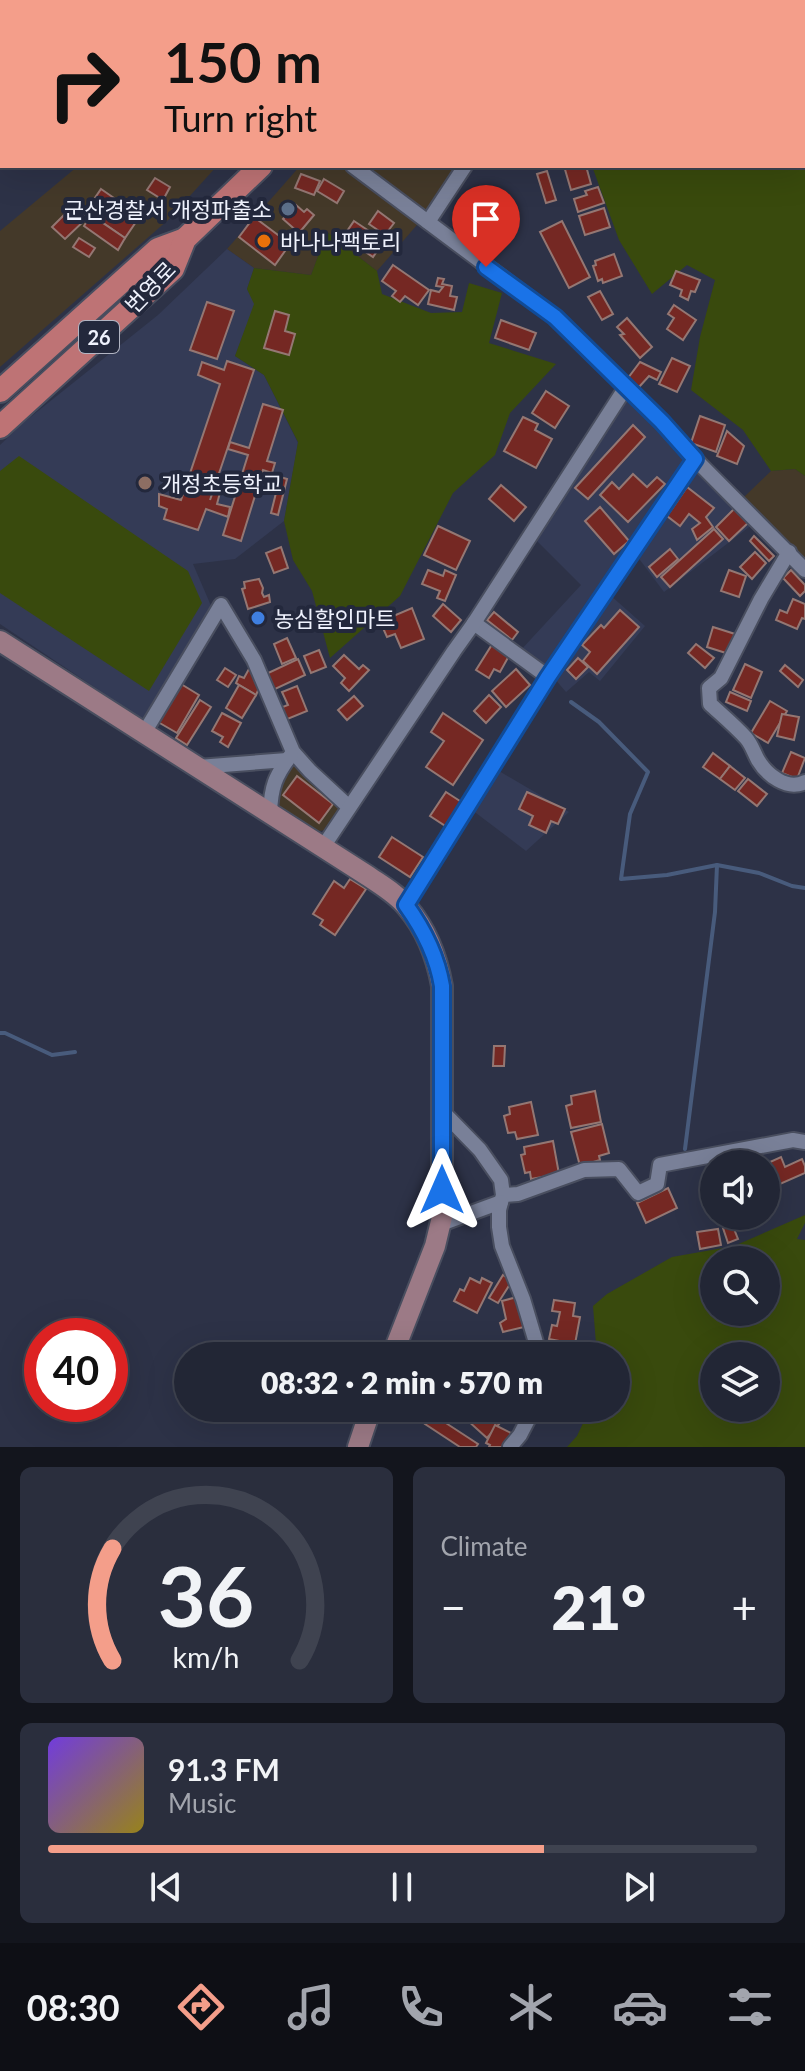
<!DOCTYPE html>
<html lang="en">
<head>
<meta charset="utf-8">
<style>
	:root { --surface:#222635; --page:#2a2e3d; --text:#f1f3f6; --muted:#a2a5ad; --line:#3f4350; --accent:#f49e8a }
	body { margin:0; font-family:Lato,"Noto Sans KR",sans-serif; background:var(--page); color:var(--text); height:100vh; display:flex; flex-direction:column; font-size:30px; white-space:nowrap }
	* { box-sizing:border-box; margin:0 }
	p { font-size:26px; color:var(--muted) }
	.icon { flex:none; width:44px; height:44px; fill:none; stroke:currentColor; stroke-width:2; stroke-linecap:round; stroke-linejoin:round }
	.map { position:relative; height:1447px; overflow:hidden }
	.side { display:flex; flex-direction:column; gap:20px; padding:20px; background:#13151d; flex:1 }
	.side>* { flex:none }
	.hud { position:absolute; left:0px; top:0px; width:806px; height:168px; box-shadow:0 8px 32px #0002,0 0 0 2px var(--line); background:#f49e8a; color:#111; overflow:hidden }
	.fabs { position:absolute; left:700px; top:1150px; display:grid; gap:16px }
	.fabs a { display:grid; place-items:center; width:80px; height:80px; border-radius:50%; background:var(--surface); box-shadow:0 8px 32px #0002,0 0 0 2px var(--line); font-size:40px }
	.speed { position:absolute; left:24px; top:1318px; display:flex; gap:16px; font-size:40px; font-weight:700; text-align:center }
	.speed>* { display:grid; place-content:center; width:104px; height:104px; border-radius:50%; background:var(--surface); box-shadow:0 8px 32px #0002,0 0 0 2px var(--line); line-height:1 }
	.speed .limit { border:12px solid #d22; background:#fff; color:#111 }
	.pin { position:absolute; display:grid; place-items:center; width:68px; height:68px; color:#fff; margin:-82px -34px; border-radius:50% 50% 50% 0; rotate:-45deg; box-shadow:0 0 8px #0007 }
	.pin .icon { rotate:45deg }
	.me { position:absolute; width:88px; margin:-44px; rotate:0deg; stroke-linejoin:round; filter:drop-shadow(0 0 6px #0008) }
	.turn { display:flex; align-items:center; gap:28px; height:168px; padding:0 32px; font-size:36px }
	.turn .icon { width:104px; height:104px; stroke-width:2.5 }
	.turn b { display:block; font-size:56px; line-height:68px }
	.big { font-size:60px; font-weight:800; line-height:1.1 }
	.side .widget { flex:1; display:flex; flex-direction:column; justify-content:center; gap:12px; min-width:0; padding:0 28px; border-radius:12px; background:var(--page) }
	.side .dial { align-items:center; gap:0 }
	.dial svg { height:208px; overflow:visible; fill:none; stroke:var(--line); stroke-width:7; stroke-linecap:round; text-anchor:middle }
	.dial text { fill:var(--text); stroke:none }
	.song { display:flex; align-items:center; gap:24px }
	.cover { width:96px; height:96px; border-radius:12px; background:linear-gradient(135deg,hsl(260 70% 55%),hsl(50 70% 35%)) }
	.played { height:8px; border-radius:4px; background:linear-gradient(90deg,var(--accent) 70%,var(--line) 70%) }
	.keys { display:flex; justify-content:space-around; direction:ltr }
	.heat { display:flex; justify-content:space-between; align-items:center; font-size:44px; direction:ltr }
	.side .tiles { flex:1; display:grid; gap:20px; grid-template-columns:1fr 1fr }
	.widget:last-child { grid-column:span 2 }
	.trip { position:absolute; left:174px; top:1342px; width:456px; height:80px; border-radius:40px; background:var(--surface); box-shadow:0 8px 32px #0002,0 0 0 2px var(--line); font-weight:800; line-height:80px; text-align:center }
	.tabs { display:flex; height:128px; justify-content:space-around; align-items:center; background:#0e0f15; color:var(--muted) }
	.tabs .icon { width:56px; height:56px }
	.tabs .selected { color:var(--accent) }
	.tabs b { font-size:36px; color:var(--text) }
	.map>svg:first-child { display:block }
</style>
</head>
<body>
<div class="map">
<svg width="805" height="1447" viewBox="0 0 805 1447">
	<rect width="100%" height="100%" fill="#2d3247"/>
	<g fill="#443929">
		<polygon points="78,166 217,166 168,220 0,367 0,231"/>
		<polygon points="300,166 457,166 430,210 377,271 327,232 311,275 254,268 227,249"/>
		<polygon points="795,469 805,476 805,559 743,498 771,471"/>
		<polygon points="295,762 343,807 328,830 318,831 275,805 277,789"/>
	</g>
	<g fill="#343b56">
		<polygon points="227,249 254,268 247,289 255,304 235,356 264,375 298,443 284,521 235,559 193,564 212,608 142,719 0,624 0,445 23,423 158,315"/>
		<polygon points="623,391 753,524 664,592 637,556 610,595 645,626 600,681 589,672 566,692 554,678 520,651 581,585 534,538"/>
		<polygon points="499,771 569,812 526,851 472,810"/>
	</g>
	<g fill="#394a0d" fill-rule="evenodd">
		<polygon points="769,0 805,0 805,476 795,469 771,471 743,430 691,390 700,337 715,280 687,265 652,294 619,240 592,166 804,166 804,2 769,2"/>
		<polygon points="327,232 377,271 382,294 431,313 462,312 469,283 502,293 489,343 556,364 510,413 495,455 453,493 400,596 330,658 312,591 293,560 284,521 298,442 264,375 235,356 254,304 247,289 254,268 311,275"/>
		<polygon points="19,456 188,571 202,603 149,691 0,593 0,471"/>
		<path d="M805,1215V1223L797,1239L805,1240V1447H567L577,1436L590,1408H616V1356H597L593,1306L607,1294L672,1257L734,1246ZM766,1260V1312H714V1260ZM714,1356H766V1408H714Z"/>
	</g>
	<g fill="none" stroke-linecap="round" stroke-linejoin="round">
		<g stroke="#485b7c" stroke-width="4">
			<polyline points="98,0 101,2"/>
			<polyline points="571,702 599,722 648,772 630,814 621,879 667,875 717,865 759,873 792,886 805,888"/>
			<polyline points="0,1033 5,1033 52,1055 75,1052"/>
			<polyline points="685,1149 715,912 717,865"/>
		</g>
	</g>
	<g fill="#752823" stroke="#947773" stroke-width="2">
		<polygon points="564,166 586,166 591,184 571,190"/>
		<polygon points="547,171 556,200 546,203 537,174"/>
		<polygon points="301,174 320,181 314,195 295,188"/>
		<polygon points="155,178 170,187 163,200 147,190"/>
		<polygon points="324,179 344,191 337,203 317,191"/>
		<polygon points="598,187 604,203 578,212 574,199 587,195 585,191"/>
		<polygon points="101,189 140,216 125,238 86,211"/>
		<polygon points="74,205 87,218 65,239 52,227"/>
		<polygon points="296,205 304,212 307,209 314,215 299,233 283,219"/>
		<polygon points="604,208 610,227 585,235 579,216"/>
		<polygon points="378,211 394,223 385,235 369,224"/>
		<polygon points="91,215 125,238 118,250 84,226"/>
		<polygon points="254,217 290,244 275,265 239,237"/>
		<polygon points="354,221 384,241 373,257 343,237"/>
		<polygon points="562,221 590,277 569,288 540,232"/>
		<polygon points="79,238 95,248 89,257 73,247"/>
		<polygon points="614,254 622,276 603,283 602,279 598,281 593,266 596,265 595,261"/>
		<polygon points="393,265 429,290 418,305 405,296 400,302 392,296 396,291 382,281"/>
		<polygon points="676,271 700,280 695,292 691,291 688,300 680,296 682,290 670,285"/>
		<polygon points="438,278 444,279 442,284 452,286 450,296 457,297 454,310 428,304 431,290 439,292 443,287 436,286"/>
		<polygon points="600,291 613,314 602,320 588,297"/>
		<polygon points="207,302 234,311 217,359 190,350"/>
		<polygon points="674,305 696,320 683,340 667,329 674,318 668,314"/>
		<polygon points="275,311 289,315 285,331 295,334 289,355 264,348"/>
		<polygon points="627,318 652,347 640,358 620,335 624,334 617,327"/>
		<polygon points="501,320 536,333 529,350 495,338"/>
		<polygon points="672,358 690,366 677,392 659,384"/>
		<polygon points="227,361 254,370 210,500 216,483 222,485 217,504 230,507 228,517 206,509 198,530 164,519 167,509 159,506 159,494 181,500 220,384 198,375 202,362 224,370"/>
		<polygon points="640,362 661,372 657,380 649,376 639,387 628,378"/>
		<polygon points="546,391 569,406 555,428 532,413"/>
		<polygon points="263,404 283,410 267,461 275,463 272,473 263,470 241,541 223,535 248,455 228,449 230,442 249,448"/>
		<polygon points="700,416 725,425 716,452 691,443"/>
		<polygon points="523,417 538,424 535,430 552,439 536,468 504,451"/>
		<polygon points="633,425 645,437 588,499 575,488"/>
		<polygon points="727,431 744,446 737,464 717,456"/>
		<polygon points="633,474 647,487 657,477 665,484 628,522 600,495 612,482 619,489"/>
		<polygon points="280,477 287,479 278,515 271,513"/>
		<polygon points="501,485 526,507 514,521 489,499"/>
		<polygon points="687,487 714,508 706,517 713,527 697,540 692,529 700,523 689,514 680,526 667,516"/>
		<polygon points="600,507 629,541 614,554 585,521"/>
		<polygon points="735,508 749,522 729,541 716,527"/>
		<polygon points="438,526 470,541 456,570 424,555"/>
		<polygon points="714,529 723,539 670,587 661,577"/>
		<polygon points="754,536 774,556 769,561 750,541"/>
		<polygon points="281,547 288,568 274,573 266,553"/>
		<polygon points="670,549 678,559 657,577 649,567"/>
		<polygon points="755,552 766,563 752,579 740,567"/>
		<polygon points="428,570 443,576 445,570 456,575 445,601 437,598 440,591 422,584"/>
		<polygon points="729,570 746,576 739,597 721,591"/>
		<polygon points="791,570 805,585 805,591 800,596 783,578"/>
		<polygon points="259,579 263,588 262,593 264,597 269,595 270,602 248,609 242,589 245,588 244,582"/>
		<polygon points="793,599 805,604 805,619 802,618 797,629 776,620 780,610 787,613"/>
		<polygon points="443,604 461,620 451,632 433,616"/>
		<polygon points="412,608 424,639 401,648 395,634 387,637 383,628 394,623 391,617"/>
		<polygon points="620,610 639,627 597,674 583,661 590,652 582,645 601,625 604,628"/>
		<polygon points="494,612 518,632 512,640 487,620"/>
		<polygon points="713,627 735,634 729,654 707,647"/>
		<polygon points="287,638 296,658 282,664 274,644"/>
		<polygon points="493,643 510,654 500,672 494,669 489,678 476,670"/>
		<polygon points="696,644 714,658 705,668 688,653"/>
		<polygon points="319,650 326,667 311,673 304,656"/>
		<polygon points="344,655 359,669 363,665 369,670 349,691 341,683 345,678 333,666"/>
		<polygon points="578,658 588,667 576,679 567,670"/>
		<polygon points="298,659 305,675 273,690 266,674"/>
		<polygon points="745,664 762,672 751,698 733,690"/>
		<polygon points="785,665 803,680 798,687 780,671"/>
		<polygon points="250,667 260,686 256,695 236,683 239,676 244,678"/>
		<polygon points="225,668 236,675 228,687 217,680"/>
		<polygon points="516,669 530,685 506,707 492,691"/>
		<polygon points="181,684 199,695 177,733 158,722"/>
		<polygon points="239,685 256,695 242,718 226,708"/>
		<polygon points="297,686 307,711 285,720 280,708 288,705 282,692"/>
		<polygon points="730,692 751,701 747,711 726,702"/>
		<polygon points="489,695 501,707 486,723 474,711"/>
		<polygon points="354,696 363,706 347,720 338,710"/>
		<polygon points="200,700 211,707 187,745 176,738"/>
		<polygon points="770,701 787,711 768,743 751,733"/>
		<polygon points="222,713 241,723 228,747 220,742 223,737 212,731"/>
		<polygon points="443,713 483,740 453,785 426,767 444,741 431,732"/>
		<polygon points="782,714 799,717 794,740 777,736"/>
		<polygon points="791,752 805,758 797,779 782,773"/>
		<polygon points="713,753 730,766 720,779 703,767"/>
		<polygon points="730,766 745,778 735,790 720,779"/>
		<polygon points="297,776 333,804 319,823 283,795"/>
		<polygon points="748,779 767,794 757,806 738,791"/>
		<polygon points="446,792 463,803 447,827 430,816"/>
		<polygon points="527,792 565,809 558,824 551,821 546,833 529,825 533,816 519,809"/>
		<polygon points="392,837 423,857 410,877 379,857"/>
		<polygon points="350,879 366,889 335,935 320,925 323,920 313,914 334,881 344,888"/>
		<polygon points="494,1046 505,1046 504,1066 493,1066"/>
		<polygon points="595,1091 601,1122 571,1128 566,1106 572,1104 571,1096"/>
		<polygon points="531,1102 538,1135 517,1139 515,1132 508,1133 504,1116 510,1114 509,1107"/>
		<polygon points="602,1124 609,1153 599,1156 600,1160 580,1166 571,1132"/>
		<polygon points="553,1141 559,1174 531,1179 530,1172 525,1173 521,1155 525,1154 524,1147"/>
		<polygon points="781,1157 785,1167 802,1159 805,1166 805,1173 780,1184 770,1162"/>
		<polygon points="668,1188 677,1208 646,1223 637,1203"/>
		<polygon points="732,1224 738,1239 728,1243 723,1228"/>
		<polygon points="718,1229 721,1245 700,1249 697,1232"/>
		<polygon points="503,1275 512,1281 498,1303 489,1298"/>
		<polygon points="470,1278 480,1283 482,1278 492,1283 477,1313 454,1301 460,1289 464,1291"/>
		<polygon points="517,1297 524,1327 503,1332 500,1323 506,1319 502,1301"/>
		<polygon points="554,1300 575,1303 573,1316 580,1317 575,1344 549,1339 552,1325 557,1326 560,1312 552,1311"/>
		<polygon points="477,1408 480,1408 499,1424 487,1438 467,1420"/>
		<polygon points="432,1414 478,1444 476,1447 460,1447 425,1424"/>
		<polygon points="495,1425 511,1433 504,1447 489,1447 490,1445 486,1443"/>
	</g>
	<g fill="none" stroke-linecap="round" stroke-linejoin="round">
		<defs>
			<g id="street">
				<polyline points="353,166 555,317 662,422 695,459 805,570"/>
				<polyline points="428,222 465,166"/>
				<path d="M789,552L761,599L721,678L709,688L710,704C722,715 735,726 746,738C752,745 754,753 758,760C767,775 787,791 805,782"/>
				<polyline points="474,623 548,677"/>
				<polyline points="144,733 221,605 254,660 293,752 310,771 349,807"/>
				<polyline points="198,767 287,760"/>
				<path d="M270,813C271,787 275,776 291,755"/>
				<polyline points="323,847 454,651 474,623 626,387"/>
				<polyline points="406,905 548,677 695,459"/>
				<polyline points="442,1111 480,1150 501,1180 503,1195 499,1210 499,1227 502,1246 523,1299 540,1356"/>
				<polyline points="503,1195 518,1194 584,1170 619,1169 638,1193 657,1184 660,1165 793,1140 805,1142"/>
				<polyline points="441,1224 501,1202"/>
				<polyline points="510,1447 520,1435 534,1408"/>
			</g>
			<g id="secondary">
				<path d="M0,641L368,876C381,885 397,894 407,907C426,929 437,958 442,986V1217L435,1246L392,1356"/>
				<polyline points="358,1447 371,1408"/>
			</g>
			<g id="primary">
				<polyline points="400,2 401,0"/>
				<polyline points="0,391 158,249 185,239"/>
				<polyline points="0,427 173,269 185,239 261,166"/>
			</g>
		</defs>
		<use href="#street" stroke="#494e5f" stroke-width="18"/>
		<use href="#secondary" stroke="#494e5f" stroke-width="24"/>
		<use href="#primary" stroke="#494e5f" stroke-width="26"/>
		<use href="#street" stroke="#798098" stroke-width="14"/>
		<use href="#secondary" stroke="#9c7a86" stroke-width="20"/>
		<use href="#primary" stroke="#be7375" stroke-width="22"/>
	</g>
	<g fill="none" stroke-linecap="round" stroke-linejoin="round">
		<defs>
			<path id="route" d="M442,1190V986C437,956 424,930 406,905L548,677L695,459L662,422L555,317L486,267"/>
		</defs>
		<use href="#route" stroke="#114b97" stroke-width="20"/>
		<use href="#route" stroke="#1a73e8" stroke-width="14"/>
	</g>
	<circle fill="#5c6f8a" stroke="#23283c" stroke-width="3" cx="288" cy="209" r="8"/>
	<circle fill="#e8710a" stroke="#23283c" stroke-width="3" cx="264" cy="241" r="8"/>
	<circle fill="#8d6e63" stroke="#23283c" stroke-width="3" cx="145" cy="483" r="8"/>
	<circle fill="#3f7fe0" stroke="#23283c" stroke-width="3" cx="258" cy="618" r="8"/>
	<g text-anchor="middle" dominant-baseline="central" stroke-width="8" stroke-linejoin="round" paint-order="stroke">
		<rect fill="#23283c" stroke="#b2b5c3" stroke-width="2" x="79" y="321" width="40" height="32" rx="6"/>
		<g font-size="20" font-weight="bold" fill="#eff2fd">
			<text x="99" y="337">26</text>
		</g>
		<g font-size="22" fill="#eff2fd" stroke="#23283c" text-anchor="start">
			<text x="272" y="209" text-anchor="end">군산경찰서 개정파출소</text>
			<text x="280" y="241">바나나팩토리</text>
			<text x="161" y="483">개정초등학교</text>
			<text x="274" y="618">농심할인마트</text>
		</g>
		<g font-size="22" fill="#eff2fd" stroke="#23283c">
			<text transform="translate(150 287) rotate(-46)">번영로</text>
		</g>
	</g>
</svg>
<div class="fabs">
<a><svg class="icon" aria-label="sound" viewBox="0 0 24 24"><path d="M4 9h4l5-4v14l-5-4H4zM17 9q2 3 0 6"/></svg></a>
<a><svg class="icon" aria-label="search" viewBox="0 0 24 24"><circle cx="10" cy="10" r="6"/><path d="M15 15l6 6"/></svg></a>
<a><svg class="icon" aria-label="layers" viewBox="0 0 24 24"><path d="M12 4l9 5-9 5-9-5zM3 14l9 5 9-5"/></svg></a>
</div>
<div class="speed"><div class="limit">40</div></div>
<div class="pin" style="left:486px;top:267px;background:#d93025"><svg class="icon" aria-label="arrive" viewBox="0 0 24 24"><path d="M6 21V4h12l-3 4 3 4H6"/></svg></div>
<svg class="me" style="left:442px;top:1190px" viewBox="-20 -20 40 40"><path d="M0-17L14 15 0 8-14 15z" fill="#1a73e8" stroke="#fff" stroke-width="4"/></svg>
<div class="trip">08:32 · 2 min · 570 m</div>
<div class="hud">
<div class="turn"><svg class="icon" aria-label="right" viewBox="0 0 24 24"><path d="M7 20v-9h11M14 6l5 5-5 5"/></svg><div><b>150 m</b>Turn right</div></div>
</div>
</div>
<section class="side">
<div class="tiles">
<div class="widget dial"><svg viewBox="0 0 100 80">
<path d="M14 69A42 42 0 1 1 86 69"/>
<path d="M14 69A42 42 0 0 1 14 26" stroke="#f49e8a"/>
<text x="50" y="56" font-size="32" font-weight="700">36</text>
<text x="50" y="72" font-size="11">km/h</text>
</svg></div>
<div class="widget"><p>Climate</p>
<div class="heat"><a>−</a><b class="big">21°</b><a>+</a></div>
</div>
<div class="widget">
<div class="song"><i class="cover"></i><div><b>91.3 FM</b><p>Music</p></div></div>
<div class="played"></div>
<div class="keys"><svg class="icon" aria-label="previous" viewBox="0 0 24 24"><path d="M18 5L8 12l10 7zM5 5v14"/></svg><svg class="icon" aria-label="pause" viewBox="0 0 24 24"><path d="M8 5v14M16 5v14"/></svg><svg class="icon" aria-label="next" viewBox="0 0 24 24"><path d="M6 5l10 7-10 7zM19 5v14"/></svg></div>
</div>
</div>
</section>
<nav class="tabs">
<b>08:30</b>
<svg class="icon selected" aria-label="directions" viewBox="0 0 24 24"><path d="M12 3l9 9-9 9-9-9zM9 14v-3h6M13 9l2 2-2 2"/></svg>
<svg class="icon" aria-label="music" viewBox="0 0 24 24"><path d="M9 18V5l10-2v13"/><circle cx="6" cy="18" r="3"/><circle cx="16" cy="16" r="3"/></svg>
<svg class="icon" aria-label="phone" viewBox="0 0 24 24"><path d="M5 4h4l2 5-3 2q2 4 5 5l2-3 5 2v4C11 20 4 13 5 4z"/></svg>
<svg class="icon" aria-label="climate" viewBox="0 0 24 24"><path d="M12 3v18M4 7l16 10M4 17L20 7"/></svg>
<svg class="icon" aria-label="car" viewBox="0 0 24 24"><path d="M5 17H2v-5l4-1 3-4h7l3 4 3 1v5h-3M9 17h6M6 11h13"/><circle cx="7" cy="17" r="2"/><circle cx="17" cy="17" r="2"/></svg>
<svg class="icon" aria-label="filters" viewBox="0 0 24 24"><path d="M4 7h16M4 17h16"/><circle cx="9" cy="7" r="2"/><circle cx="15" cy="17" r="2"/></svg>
</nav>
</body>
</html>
